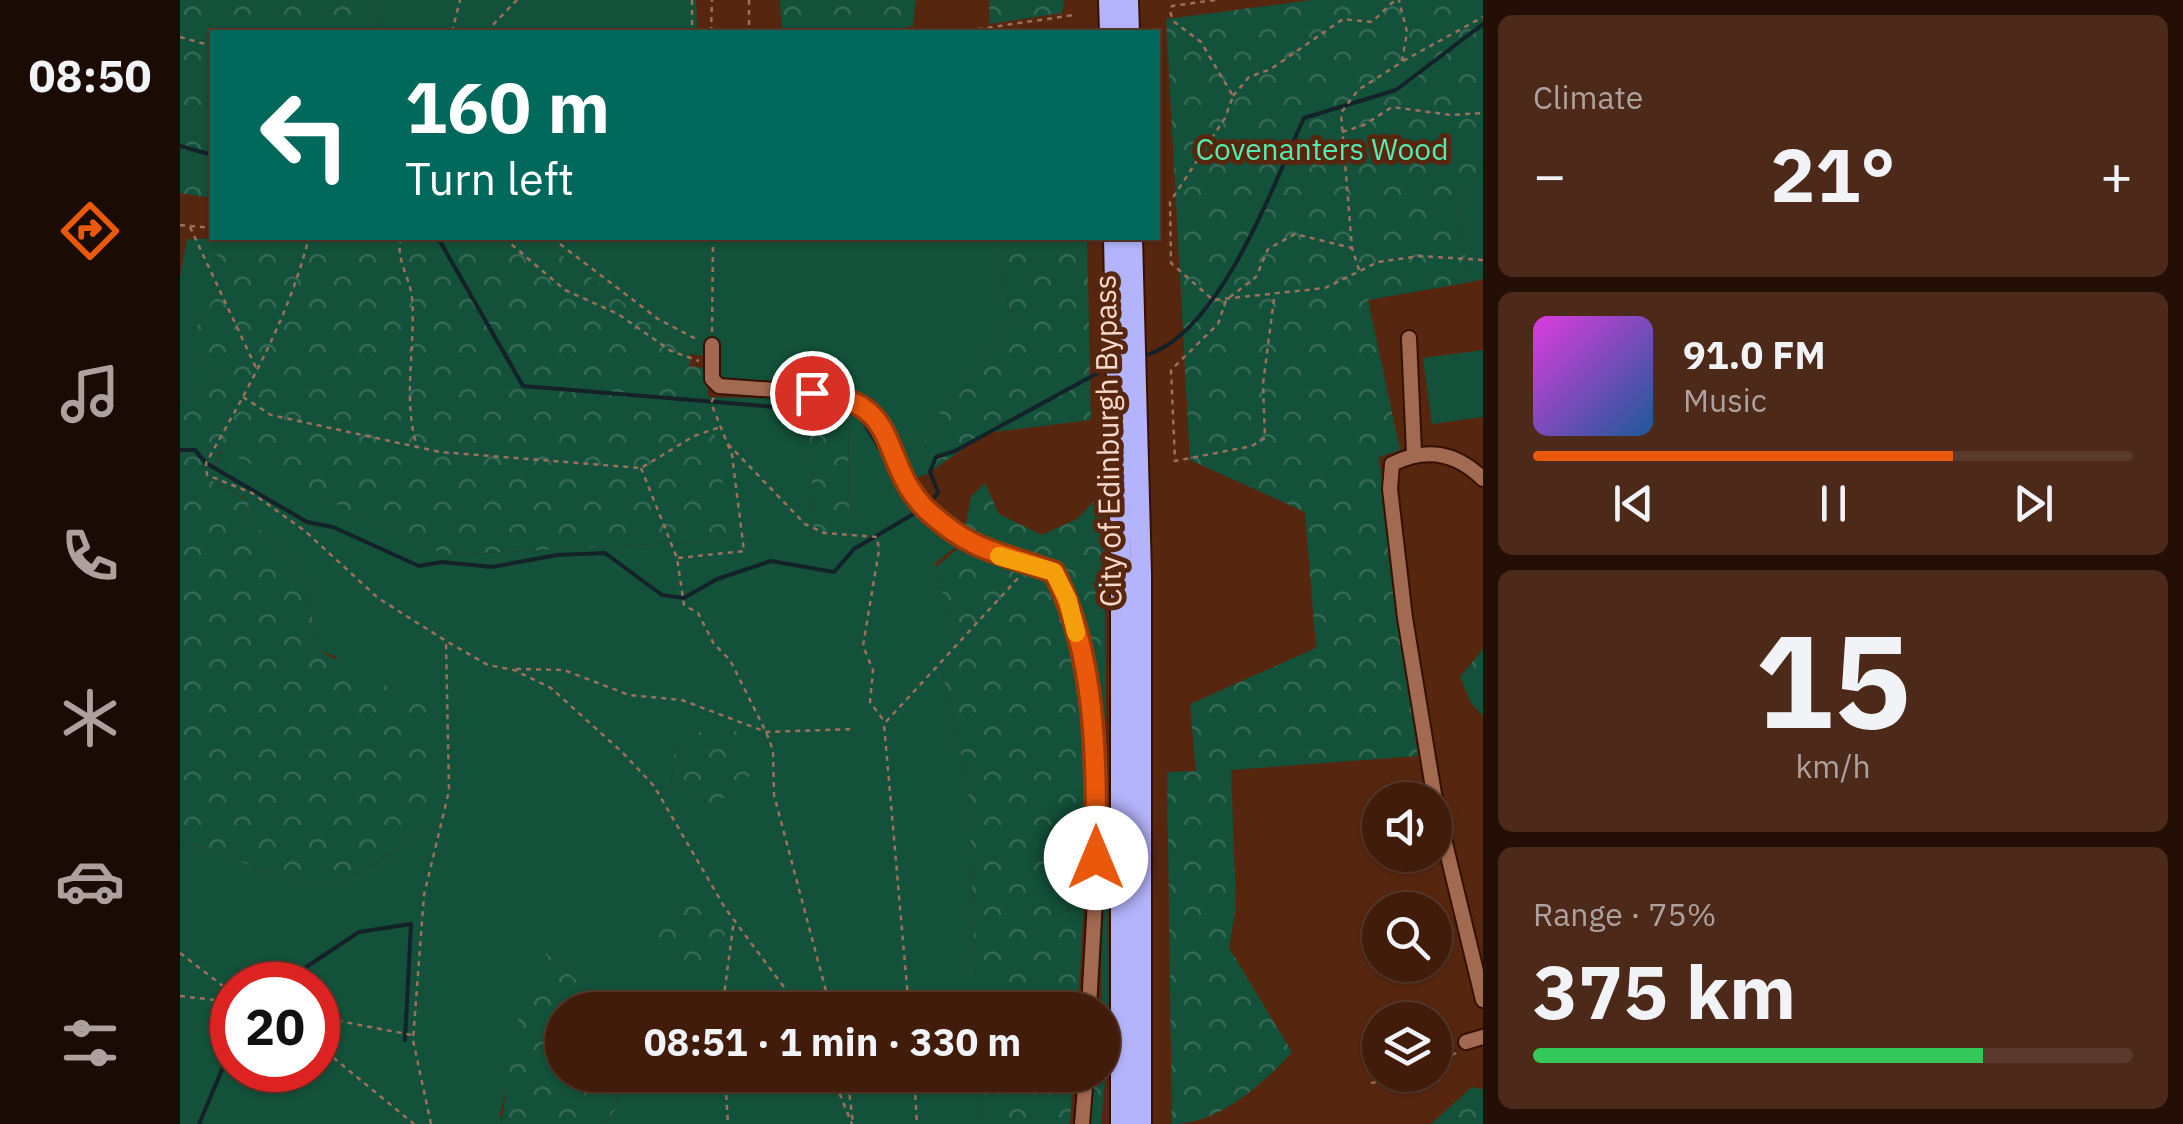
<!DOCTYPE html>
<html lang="en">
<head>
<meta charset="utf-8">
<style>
	:root { --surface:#411c0b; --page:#4c2919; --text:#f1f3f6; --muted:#aea19d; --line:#5a3a2c; --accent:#ea580c }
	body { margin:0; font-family:"IBM Plex Sans",sans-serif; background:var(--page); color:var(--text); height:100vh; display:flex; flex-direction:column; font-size:38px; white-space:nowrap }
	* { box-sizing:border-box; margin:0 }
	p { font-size:32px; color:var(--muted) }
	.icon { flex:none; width:55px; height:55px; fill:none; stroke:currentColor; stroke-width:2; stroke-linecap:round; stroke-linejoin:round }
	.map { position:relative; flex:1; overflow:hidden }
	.details { display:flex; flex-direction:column; gap:15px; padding:15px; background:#240f06; width:700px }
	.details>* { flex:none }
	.hud { position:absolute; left:30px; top:30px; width:950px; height:210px; border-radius:0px; box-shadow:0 2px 8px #0004,0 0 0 2px var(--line); background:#00695c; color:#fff; overflow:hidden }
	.buttons { position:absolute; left:1182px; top:782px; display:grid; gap:20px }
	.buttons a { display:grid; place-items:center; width:90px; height:90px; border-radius:50%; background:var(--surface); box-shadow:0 2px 8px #0004,0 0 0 2px var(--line); font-size:50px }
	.speed { position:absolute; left:30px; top:962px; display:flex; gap:20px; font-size:50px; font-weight:700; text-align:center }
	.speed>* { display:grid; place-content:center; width:130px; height:130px; border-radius:50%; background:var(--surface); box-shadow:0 2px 8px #0004,0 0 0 2px var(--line); line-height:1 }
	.speed .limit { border:15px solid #d22; background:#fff; color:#111 }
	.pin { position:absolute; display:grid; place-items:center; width:85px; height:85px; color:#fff; margin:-42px; border:5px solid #fff; border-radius:50%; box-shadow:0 2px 10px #0007 }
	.me { position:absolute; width:110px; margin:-55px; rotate:0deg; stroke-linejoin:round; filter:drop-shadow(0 0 8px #0008) }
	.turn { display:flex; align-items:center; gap:35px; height:210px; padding:0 30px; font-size:45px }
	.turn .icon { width:130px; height:130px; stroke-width:2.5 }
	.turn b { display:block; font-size:70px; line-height:85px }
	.big { font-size:75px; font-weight:800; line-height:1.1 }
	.details .card { flex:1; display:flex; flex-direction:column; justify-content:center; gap:15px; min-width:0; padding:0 35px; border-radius:15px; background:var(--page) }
	.details .dial { align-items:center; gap:0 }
	.dial b { font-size:130px; line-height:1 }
	.song { display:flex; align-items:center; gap:30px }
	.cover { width:120px; height:120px; border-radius:15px; background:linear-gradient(135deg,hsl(300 70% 55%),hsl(210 70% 35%)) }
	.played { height:10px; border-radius:5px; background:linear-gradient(90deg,var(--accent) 70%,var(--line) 70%) }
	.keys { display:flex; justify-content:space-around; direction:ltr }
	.heat { display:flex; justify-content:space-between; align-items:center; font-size:55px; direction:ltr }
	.charge { height:15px; border-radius:8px; background:linear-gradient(90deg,#34c759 75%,var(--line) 0) }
	.trip { position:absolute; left:365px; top:992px; width:575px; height:100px; border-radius:50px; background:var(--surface); box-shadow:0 2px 8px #0004,0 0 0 2px var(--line); font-weight:800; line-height:100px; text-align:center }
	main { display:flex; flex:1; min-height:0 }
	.tab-bar { display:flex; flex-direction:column; width:180px; justify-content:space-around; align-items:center; background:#1a0b04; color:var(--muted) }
	.tab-bar .icon { width:70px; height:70px }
	.tab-bar .current { color:var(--accent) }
	.tab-bar b { font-size:45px; color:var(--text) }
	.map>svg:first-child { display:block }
</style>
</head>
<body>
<main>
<nav class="tab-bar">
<b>08:50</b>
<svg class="icon current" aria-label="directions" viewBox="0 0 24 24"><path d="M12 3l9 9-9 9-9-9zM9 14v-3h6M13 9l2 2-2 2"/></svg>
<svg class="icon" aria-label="music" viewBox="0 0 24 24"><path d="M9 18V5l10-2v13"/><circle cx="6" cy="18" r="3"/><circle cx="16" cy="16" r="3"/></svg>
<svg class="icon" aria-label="phone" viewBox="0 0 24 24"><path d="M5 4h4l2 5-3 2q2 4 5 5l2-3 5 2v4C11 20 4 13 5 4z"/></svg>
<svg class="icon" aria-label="climate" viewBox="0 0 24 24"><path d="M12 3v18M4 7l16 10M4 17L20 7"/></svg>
<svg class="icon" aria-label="car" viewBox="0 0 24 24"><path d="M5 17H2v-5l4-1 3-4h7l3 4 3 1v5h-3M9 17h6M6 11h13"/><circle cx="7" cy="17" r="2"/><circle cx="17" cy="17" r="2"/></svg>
<svg class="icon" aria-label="filters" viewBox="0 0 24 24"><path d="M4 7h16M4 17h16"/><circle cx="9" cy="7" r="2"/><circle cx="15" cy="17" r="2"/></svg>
</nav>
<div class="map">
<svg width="1303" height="1124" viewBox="0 0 1303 1124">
	<defs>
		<pattern id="forest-crowns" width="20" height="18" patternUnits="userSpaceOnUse" patternTransform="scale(2.5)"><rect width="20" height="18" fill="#13513a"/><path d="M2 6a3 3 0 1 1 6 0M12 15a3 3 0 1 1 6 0" fill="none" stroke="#366955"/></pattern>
	</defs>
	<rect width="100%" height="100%" fill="#57260f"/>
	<g fill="#13513a" fill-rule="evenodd">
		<polygon points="202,0 516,0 517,32 200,32"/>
		<polygon points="1303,161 1303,279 1291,282 1276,213"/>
		<polygon points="38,238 34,298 6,346 37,380 5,403 0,401 0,277 7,239"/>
		<polygon points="360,238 816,238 831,320 779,396 760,412 763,419 745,440 747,474 733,479 695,400 666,385 549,385 541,379 540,358 510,354"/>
		<polygon points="1303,350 1303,417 1252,424 1243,358"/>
		<path d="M526,397L628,399L634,539L669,530L668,405L686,414L736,505L780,544L755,563L774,639L763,676L788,786L797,1010H420L410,992L367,954L320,1112L321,1124H0V842C45,848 108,891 150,883C179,877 226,842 253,827L155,656L139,651L122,571L70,521L68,500L31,480L42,450L265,555L551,540ZM496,742L531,805L491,783ZM52,985H138V1070H52Z"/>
		<polygon points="438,1075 799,1075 800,1124 423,1124 436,1109"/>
	</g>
	<g fill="url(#forest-crowns)">
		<polygon points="0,0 202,0 200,32 32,32 32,198 0,193"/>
		<polygon points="600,0 736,0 733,26 701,32 602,32"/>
		<polygon points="809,0 884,0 882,13 809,24"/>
		<path d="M1132,0H1303V161L1276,213L1291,282L1188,300L1220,450L1199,457L1238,756L1051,770L1056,906L1049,948L1112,1052C1080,1087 1038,1124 992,1124L987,772L1016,771L1010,704L1136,648L1125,512L1010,460L986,19Z"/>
		<path d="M38,238H360L510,354V366L524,368L552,540L265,555L41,450L31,480L68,501L70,521L122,571L139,651L254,710L253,827C226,842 178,877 150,883C108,891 45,848 0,842V401L5,403L37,380L6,346L34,298Z"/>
		<polygon points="816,238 907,238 911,420 806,433 747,474 745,440 763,419 759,413 779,396 831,320"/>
		<polygon points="628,399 668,405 669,530 649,542 634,539"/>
		<polygon points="805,483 819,514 862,535 897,519 925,490 926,802 909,810 898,1010 797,1010 788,786 763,676 774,639 756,567 782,545 791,497"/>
		<polygon points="1303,649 1303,716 1291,703 1280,677"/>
		<polygon points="538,725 577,739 567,785 531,805 491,783 496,741"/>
		<polygon points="921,875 928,876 929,1037 921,1124 910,1124 914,1075 922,1075"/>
		<polygon points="517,896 547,928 532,973 489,973 460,943 477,902"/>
		<polygon points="366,953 410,992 420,1010 382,1010 382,1075 438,1075 436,1109 423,1124 321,1124 338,1019"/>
		<polygon points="799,1075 893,1075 890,1124 800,1124"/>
		<polygon points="1292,1087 1303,1089 1303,1124 1251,1124"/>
	</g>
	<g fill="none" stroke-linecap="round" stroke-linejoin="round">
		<g stroke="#122228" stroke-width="4">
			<polyline points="0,146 32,155"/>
			<path d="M967,355C1041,331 1093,185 1124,118L1216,90L1303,24"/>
			<polyline points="0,450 15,450 26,463 127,522 153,527 239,566 262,562 312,567 377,555 425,553 482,595 504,598 537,579 591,561 654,572 674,549 737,512 679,414 343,386 258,238"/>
			<polyline points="750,504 758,492 750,472 756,457 775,451 925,369"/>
			<polyline points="99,985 179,932 231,924 225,1040"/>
			<polyline points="19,1124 52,1046"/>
		</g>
		<defs>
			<g id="minor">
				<polyline points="1229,338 1234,453"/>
				<path d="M532,345V379L539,386L664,395L688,408L745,509L789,545L874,572C937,697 915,874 909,1010"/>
				<path d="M1255,800L1225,618L1210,489L1212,464C1245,447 1276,452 1303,479"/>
				<polyline points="1255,802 1303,1000"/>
				<polyline points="1286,1042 1303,1037"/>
				<polyline points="902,1124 906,1075"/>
			</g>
			<g id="highway">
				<polyline points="929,0 930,32"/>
				<polyline points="948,0 949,32"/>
				<polyline points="934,238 941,567 941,1124"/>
				<polyline points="952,238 961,574 961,1124"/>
			</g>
		</defs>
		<use href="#minor" stroke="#361102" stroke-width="18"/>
		<use href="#highway" stroke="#361102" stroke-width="24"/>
		<g stroke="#9b715e" stroke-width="2.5" stroke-dasharray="5 5" stroke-linecap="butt">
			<polyline points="512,0 512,32"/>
			<polyline points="569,0 569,32"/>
			<polyline points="1035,0 992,6 990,11 993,21 1021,42 1053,96 1045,118 990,202 991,263 1033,300 1145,288 1198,262 1240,256 1303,260"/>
			<polyline points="272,32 280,0"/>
			<polyline points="306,32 337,0"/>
			<polyline points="531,32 532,0"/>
			<polyline points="778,32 894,15"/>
			<polyline points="0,37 32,46"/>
			<polyline points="1223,61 1303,17"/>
			<polyline points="1053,96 1069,77 1091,69 1163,19 1192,22 1215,0"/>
			<polyline points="1162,132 1184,125 1212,107 1271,115 1303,113"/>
			<polyline points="0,225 32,228"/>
			<polyline points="10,227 78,372"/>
			<path d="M134,238L128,241C107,322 67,390 26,463L27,475L72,493L125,531L198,598L266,641L308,665L334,670L371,688L443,753L474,786L545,908L621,1010"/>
			<path d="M221,238C215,259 230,277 232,298C236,349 222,397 237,447"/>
			<polyline points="324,238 385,290 438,314 491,351 519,361"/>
			<polyline points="372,238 478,319 518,340"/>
			<polyline points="1179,270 1172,248 1161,113 1178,90 1222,62 1227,32 1219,0"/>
			<polyline points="1094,299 1083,384 1085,438 1072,446 995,461 991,370 1038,324 1046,300 1076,277 1088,249 1115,234 1172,248"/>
			<polyline points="532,332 533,238"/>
			<polyline points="63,397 91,415 260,452 461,468 514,436 540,427"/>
			<polyline points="548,444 625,524 644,533 697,537 699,550 683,646 693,670 690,702 705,722"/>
			<polyline points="461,468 497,558 504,605 518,613 534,644 550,660 586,732 593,750 594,795 651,1010"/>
			<polyline points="498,558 564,551 552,455 531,403 534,397"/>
			<polyline points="336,669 384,670 449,695 502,700 586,732 674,729"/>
			<polyline points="0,953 52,993"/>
			<polyline points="0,996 52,1002"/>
			<polyline points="542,1010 554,920"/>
			<polyline points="729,1010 704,724 840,576"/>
			<polyline points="138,1017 232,1035"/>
			<polyline points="138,1045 234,1124"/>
			<polyline points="1255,1064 1276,1053"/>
			<polyline points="545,1075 548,1124"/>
			<polyline points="652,1075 672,1124"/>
			<polyline points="667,1075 673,1123"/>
			<polyline points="734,1075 737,1124"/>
			<polyline points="1191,1083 1235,1075"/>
			<polyline points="251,1124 233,1040 244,895 269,791 266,642"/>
		</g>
		<use href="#minor" stroke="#a36a52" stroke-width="14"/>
		<use href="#highway" stroke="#b3b4fb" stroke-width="20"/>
	</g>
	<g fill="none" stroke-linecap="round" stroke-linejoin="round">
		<defs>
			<path id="route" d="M632,393C727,400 696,463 749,512C794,553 820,552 874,572C918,658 916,764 916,858"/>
		</defs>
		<use href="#route" stroke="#983908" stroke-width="25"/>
		<use href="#route" stroke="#ea580c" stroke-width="18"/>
		<polyline stroke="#f59e0b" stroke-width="18" points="819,556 874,572 888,600 896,633"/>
	</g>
	<g text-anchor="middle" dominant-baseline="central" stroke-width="10" stroke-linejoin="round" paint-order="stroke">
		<g font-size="30" fill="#55eaaf" stroke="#57260f">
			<text x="1142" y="148">Covenanters Wood</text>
		</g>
		<g font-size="30" fill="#fbdacd" stroke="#57260f">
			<text transform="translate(927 441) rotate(-91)">City of Edinburgh Bypass</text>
		</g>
	</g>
</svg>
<div class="buttons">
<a><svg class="icon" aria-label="sound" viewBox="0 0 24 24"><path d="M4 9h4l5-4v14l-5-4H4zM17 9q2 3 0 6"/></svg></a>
<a><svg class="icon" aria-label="search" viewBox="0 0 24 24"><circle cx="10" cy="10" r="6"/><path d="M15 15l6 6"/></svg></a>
<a><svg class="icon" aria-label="layers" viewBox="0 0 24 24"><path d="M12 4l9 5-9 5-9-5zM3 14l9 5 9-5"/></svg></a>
</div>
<div class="speed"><div class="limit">20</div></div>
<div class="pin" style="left:632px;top:393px;background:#d93025"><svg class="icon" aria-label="arrive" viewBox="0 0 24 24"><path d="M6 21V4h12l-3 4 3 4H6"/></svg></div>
<svg class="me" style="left:916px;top:858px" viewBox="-20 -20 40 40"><circle r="19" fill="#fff"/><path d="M0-13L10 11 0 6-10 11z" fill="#ea580c"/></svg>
<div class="trip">08:51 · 1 min · 330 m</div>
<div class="hud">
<div class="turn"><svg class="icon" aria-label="left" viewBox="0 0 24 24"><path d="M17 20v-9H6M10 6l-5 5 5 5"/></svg><div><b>160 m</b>Turn left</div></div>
</div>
</div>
<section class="details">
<div class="card"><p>Climate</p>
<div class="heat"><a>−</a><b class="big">21°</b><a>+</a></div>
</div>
<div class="card">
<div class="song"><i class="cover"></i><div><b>91.0 FM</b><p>Music</p></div></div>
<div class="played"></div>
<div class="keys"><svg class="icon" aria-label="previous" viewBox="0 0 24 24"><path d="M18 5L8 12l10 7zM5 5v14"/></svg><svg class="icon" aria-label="pause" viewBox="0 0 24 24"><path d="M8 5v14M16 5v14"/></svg><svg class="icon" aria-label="next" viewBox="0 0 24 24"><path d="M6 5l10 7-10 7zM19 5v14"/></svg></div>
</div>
<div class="card dial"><b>15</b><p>km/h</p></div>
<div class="card"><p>Range · 75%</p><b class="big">375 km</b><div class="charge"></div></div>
</section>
</main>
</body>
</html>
